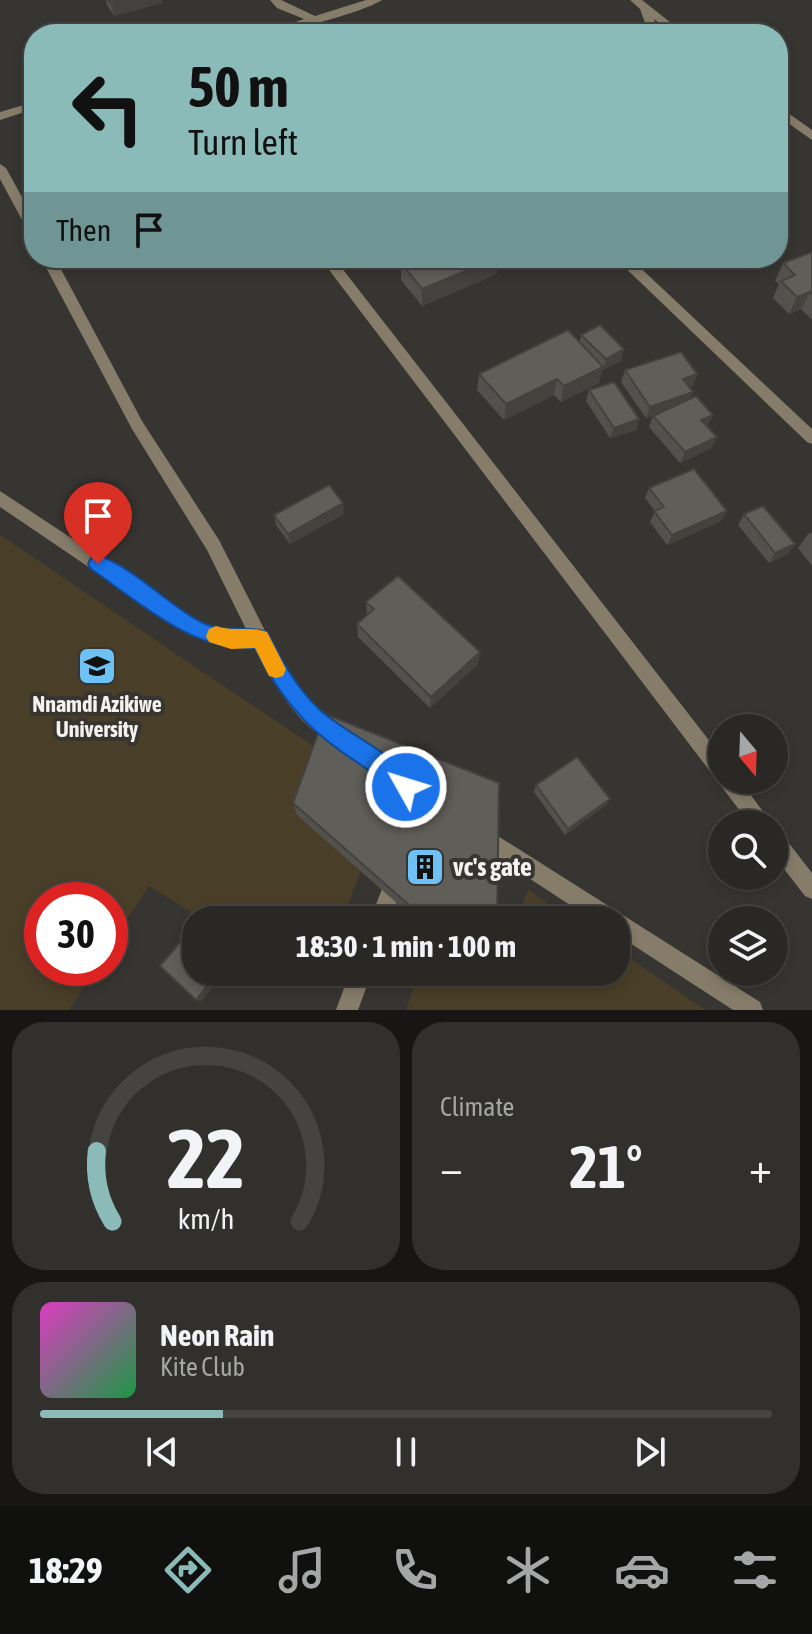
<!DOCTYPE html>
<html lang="en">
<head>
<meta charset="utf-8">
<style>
	:root { --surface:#292825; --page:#31302d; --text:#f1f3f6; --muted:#a5a6a7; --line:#454442; --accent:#8bbbb9 }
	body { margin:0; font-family:"Asap Condensed",sans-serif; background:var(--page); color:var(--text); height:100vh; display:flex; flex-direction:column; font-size:30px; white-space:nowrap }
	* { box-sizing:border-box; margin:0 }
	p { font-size:26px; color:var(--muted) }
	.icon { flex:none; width:44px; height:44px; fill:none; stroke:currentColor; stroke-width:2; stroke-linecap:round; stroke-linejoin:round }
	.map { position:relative; height:1010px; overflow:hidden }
	.drawer { display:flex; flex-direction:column; gap:12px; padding:12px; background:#171614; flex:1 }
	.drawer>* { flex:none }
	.top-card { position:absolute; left:24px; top:24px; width:764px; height:244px; border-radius:32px; box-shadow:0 4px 12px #0003,0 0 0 2px var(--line); background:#8bbbb9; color:#111; overflow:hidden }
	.needle { width:52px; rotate:161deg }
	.buttons { position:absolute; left:708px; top:714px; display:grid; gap:16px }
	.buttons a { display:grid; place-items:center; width:80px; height:80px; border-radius:50%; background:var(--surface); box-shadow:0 4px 12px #0003,0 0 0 2px var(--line); font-size:40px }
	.speed { position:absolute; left:24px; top:882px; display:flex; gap:16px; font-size:40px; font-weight:700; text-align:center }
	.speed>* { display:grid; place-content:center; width:104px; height:104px; border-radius:50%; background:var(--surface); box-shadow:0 4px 12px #0003,0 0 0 2px var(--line); line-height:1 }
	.speed .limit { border:12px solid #d22; background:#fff; color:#111 }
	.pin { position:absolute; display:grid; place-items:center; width:68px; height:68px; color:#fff; margin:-82px -34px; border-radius:50% 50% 50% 0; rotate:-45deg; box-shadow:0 0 8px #0007 }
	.pin .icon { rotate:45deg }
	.me { position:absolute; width:88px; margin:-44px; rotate:309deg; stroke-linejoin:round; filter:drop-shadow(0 0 6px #0008) }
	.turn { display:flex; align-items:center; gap:28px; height:168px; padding:0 32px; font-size:36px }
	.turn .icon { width:104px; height:104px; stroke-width:2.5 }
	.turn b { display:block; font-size:56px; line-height:68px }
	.then { display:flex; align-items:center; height:76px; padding:0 32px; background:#0003; gap:16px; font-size:30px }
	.big { font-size:60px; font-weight:700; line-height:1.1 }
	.drawer .tile { flex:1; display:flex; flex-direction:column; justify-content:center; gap:12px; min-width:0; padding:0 28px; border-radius:32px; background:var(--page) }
	.drawer .dial { align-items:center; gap:0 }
	.dial svg { height:208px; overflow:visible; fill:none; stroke:var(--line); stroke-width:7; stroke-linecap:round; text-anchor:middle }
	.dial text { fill:var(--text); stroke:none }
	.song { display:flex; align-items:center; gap:24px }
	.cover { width:96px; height:96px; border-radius:12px; background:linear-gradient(135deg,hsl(310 70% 55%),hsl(140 70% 35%)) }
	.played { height:8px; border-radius:4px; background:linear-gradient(90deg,var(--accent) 25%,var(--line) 25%) }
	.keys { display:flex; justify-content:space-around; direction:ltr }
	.heat { display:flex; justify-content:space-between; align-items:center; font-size:44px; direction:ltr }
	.drawer .tiles { flex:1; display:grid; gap:12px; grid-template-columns:1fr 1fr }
	.tile:last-child { grid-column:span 2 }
	.trip { position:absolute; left:182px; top:906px; width:448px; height:80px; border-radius:32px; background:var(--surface); box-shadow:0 4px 12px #0003,0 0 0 2px var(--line); font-weight:700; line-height:80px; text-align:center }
	.tabs { display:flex; height:128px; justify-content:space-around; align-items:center; background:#10100f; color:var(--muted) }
	.tabs .icon { width:56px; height:56px }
	.tabs .active { color:var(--accent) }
	.tabs b { font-size:36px; color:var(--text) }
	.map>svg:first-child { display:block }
</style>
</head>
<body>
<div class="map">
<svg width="812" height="1010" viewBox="0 0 812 1010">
	<rect width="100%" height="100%" fill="#373531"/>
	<g fill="#493e27">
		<polygon points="0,535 389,797 342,920 204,920 149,886 110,946 110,900 42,900 42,968 96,968 69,1010 0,1010"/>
		<polygon points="528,890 572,920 516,920"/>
		<polygon points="616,949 706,1010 406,1010 419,972 616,972"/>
	</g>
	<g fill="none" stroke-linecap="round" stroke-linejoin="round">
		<g fill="#857c69" fill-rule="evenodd">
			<path d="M270,0H281L315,16L366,0H382C364,12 283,34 261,34L304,19L277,8Z"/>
			<polygon points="630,0 642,0 685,34 673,34 654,19 659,34 649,34 640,9"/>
			<polygon points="34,102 34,109 0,120 0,112"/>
			<polygon points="778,106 812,130 812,140 778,116"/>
			<polygon points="0,164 6,168 34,219 34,235 28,231 0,179"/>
			<path d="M41,258H55L142,421L219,540L283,666L317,710L345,730L347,736L345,742L338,745C298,729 273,683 255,646L231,648L189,635L0,507V491L200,623L231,632L247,631L207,550L132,429Z"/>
			<polygon points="320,258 334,258 722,757 722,780 740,780 772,824 750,824"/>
			<polygon points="615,258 630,258 812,429 812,444 807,442"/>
			<polygon points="479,824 760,1002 763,1010 733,1010 616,934 616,920 593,920 472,841 469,834 472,827"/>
			<polygon points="774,830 781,833 812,873 812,899 805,896 774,856"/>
			<polygon points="396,868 403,871 406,878 390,920 370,920 389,871"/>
			<polygon points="350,972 372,972 358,1010 336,1010"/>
		</g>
	</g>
	<g fill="#53514d">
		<polygon points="106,0 162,0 162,3 114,16 107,5"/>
		<polygon points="812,252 812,320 801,309 789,314 773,298 779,284 775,281 783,263"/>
		<polygon points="499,258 497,274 422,306 401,280 401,263"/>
		<polygon points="581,335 621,361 602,370 599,383 561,402 554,395 504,420 477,390 479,374 580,342"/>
		<polygon points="625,370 697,374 693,386 689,387 690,399 708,426 712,448 680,463 649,427 653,416 657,414 646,418 621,382"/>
		<polygon points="589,390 639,419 636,430 610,438 586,401"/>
		<polygon points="649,488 721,521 667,545 650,522 655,511 645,498"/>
		<polygon points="344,514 290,544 276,525 274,515"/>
		<polygon points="744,514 788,554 769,563 738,525"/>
		<polygon points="812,532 812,566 798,548 808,534"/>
		<polygon points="366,602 480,652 478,664 430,708 358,637 357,624 367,615"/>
		<polygon points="536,785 610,799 606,805 565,835 534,792"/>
		<polygon points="293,803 497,920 416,920 297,815"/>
		<polygon points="475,972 496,972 495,981 492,987"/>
	</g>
	<g fill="#43423e">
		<polygon points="123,0 162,0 162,3 114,16 111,3"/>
		<polygon points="497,258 499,258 497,274 422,306 422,289"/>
		<polygon points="810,292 801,309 789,314 797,297"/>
		<polygon points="624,349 621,361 603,370 606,359"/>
		<polygon points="603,367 599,383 561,402 564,386"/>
		<polygon points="697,374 693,386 679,390 683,379"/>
		<polygon points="557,379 554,395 504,420 506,404"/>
		<polygon points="693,392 688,403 646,418 650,407"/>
		<polygon points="713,415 708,426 697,431 701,420"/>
		<polygon points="639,419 636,430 610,438 614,428"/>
		<polygon points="717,437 712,448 680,463 685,452"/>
		<polygon points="343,503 344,514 290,544 288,534"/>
		<polygon points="727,511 721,521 667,545 672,535"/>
		<polygon points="795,544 788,554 769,563 775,553"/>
		<polygon points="480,652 478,664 430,708 431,697"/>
		<polygon points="610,799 606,805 565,835 568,829"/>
		<polygon points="215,972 221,977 201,1002 196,1000"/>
	</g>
	<g fill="#605e59" stroke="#43423e" stroke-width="2">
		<polygon points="108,0 123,0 111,3"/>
		<polygon points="466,25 477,34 443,34 442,33"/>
		<polygon points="812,252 812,294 810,292 797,297 781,281 795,275 783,263"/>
		<polygon points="413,258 497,258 422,289 401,263"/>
		<polygon points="600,325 624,349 606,359 581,335"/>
		<polygon points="568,330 603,367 564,386 557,379 506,404 479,374"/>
		<polygon points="681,352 697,374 683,379 693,392 650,407 625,370"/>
		<polygon points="614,382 639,419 614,428 589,390"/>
		<polygon points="696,396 713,415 701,420 717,437 685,452 653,416"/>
		<polygon points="694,469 727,511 672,535 654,511 664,507 649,488"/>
		<polygon points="329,485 343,503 288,534 274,515"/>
		<polygon points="763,506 795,544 775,553 744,514"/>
		<polygon points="398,576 480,652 431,697 357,624 374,609 366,602"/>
		<polygon points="325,714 499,783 497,920 426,920 293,803"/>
		<polygon points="577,757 610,799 568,829 536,785"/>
		<polygon points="182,940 196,953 196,972 215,972 217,974 196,1000 160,966"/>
		<polygon points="485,972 496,972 495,981"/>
	</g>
	<path fill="#1a73e8" stroke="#114b97" stroke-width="2" d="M98,555C135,569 165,602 199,621C226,635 247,624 267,632C281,659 297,689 320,710C345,733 406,760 417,787L414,795L406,798C396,794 393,784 383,779C321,741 288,714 255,648C192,652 141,603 91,569L88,564L91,558Z"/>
	<path fill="#f59e0b" d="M216,626C233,632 251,626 267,632L286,669L283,676L276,678L269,676L255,648L231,649L209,642L206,636L209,629Z"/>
	<defs>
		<symbol id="university-square" viewBox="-11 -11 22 22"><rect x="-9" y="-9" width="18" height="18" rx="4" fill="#6dc2f3" stroke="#373531"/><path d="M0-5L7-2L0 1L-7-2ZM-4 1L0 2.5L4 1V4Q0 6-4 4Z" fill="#111"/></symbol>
		<symbol id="building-square" viewBox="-11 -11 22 22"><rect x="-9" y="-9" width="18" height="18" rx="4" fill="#6dc2f3" stroke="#373531"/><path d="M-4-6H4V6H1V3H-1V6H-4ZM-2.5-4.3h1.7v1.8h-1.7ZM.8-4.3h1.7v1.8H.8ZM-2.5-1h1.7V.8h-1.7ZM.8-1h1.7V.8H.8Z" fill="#111"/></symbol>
	</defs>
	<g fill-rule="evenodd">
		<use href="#university-square" x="75" y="644" width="44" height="44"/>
		<use href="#building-square" x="403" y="845" width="44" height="44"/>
	</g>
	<g text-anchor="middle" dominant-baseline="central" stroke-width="8" stroke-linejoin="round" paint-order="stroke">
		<g font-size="22" font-weight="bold" fill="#f3f2ef" stroke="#373531">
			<text x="97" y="704">Nnamdi Azikiwe<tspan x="97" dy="25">University</tspan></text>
		</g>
		<g font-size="26" font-weight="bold" fill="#f3f2ef" stroke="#373531" text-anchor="start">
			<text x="453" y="867">vc's gate</text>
		</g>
	</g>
</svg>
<div class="buttons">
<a><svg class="needle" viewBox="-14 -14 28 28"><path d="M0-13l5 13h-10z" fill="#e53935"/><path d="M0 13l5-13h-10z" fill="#a5a6a7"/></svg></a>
<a><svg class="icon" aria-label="search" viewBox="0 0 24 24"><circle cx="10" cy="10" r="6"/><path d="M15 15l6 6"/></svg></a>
<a><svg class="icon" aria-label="layers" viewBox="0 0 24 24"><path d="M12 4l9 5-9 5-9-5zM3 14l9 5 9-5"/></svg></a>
</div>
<div class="speed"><div class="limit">30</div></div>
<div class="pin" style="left:98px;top:564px;background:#d93025"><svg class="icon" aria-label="arrive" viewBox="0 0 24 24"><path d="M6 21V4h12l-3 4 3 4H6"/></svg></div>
<svg class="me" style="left:406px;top:787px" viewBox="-20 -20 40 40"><circle r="17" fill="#1a73e8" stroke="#fff" stroke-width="3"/><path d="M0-11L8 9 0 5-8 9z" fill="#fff"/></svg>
<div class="trip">18:30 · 1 min · 100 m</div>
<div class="top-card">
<div class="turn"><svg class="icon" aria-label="left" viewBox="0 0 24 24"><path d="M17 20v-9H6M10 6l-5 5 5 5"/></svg><div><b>50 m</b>Turn left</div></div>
<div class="then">Then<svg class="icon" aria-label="arrive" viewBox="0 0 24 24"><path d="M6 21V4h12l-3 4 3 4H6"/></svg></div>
</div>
</div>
<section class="drawer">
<div class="tiles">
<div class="tile dial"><svg viewBox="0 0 100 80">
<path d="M14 69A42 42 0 1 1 86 69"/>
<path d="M14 69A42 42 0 0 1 8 42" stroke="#8bbbb9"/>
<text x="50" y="56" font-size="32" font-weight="700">22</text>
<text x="50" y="72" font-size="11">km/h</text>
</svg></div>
<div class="tile"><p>Climate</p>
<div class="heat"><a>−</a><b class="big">21°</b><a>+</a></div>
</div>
<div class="tile">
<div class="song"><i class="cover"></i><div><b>Neon Rain</b><p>Kite Club</p></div></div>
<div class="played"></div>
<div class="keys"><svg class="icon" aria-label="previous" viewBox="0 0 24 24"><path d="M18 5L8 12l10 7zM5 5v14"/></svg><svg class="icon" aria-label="pause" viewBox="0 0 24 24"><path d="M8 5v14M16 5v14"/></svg><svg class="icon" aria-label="next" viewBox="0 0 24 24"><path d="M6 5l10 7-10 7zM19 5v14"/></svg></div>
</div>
</div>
</section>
<nav class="tabs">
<b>18:29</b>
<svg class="icon active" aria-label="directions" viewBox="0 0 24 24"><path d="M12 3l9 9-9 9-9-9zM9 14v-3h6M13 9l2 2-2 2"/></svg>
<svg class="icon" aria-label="music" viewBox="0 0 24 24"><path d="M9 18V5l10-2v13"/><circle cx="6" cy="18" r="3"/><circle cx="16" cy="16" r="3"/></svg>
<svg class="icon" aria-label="phone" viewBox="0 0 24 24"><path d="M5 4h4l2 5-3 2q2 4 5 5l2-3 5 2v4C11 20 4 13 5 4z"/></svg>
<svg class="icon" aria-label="climate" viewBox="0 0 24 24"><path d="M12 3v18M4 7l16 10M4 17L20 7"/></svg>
<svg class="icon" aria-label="car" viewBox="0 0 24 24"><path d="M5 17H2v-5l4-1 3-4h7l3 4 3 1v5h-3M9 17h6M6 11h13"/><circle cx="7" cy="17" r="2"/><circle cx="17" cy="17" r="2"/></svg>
<svg class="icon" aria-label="filters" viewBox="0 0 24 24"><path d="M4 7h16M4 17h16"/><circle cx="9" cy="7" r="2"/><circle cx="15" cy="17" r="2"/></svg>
</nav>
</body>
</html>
